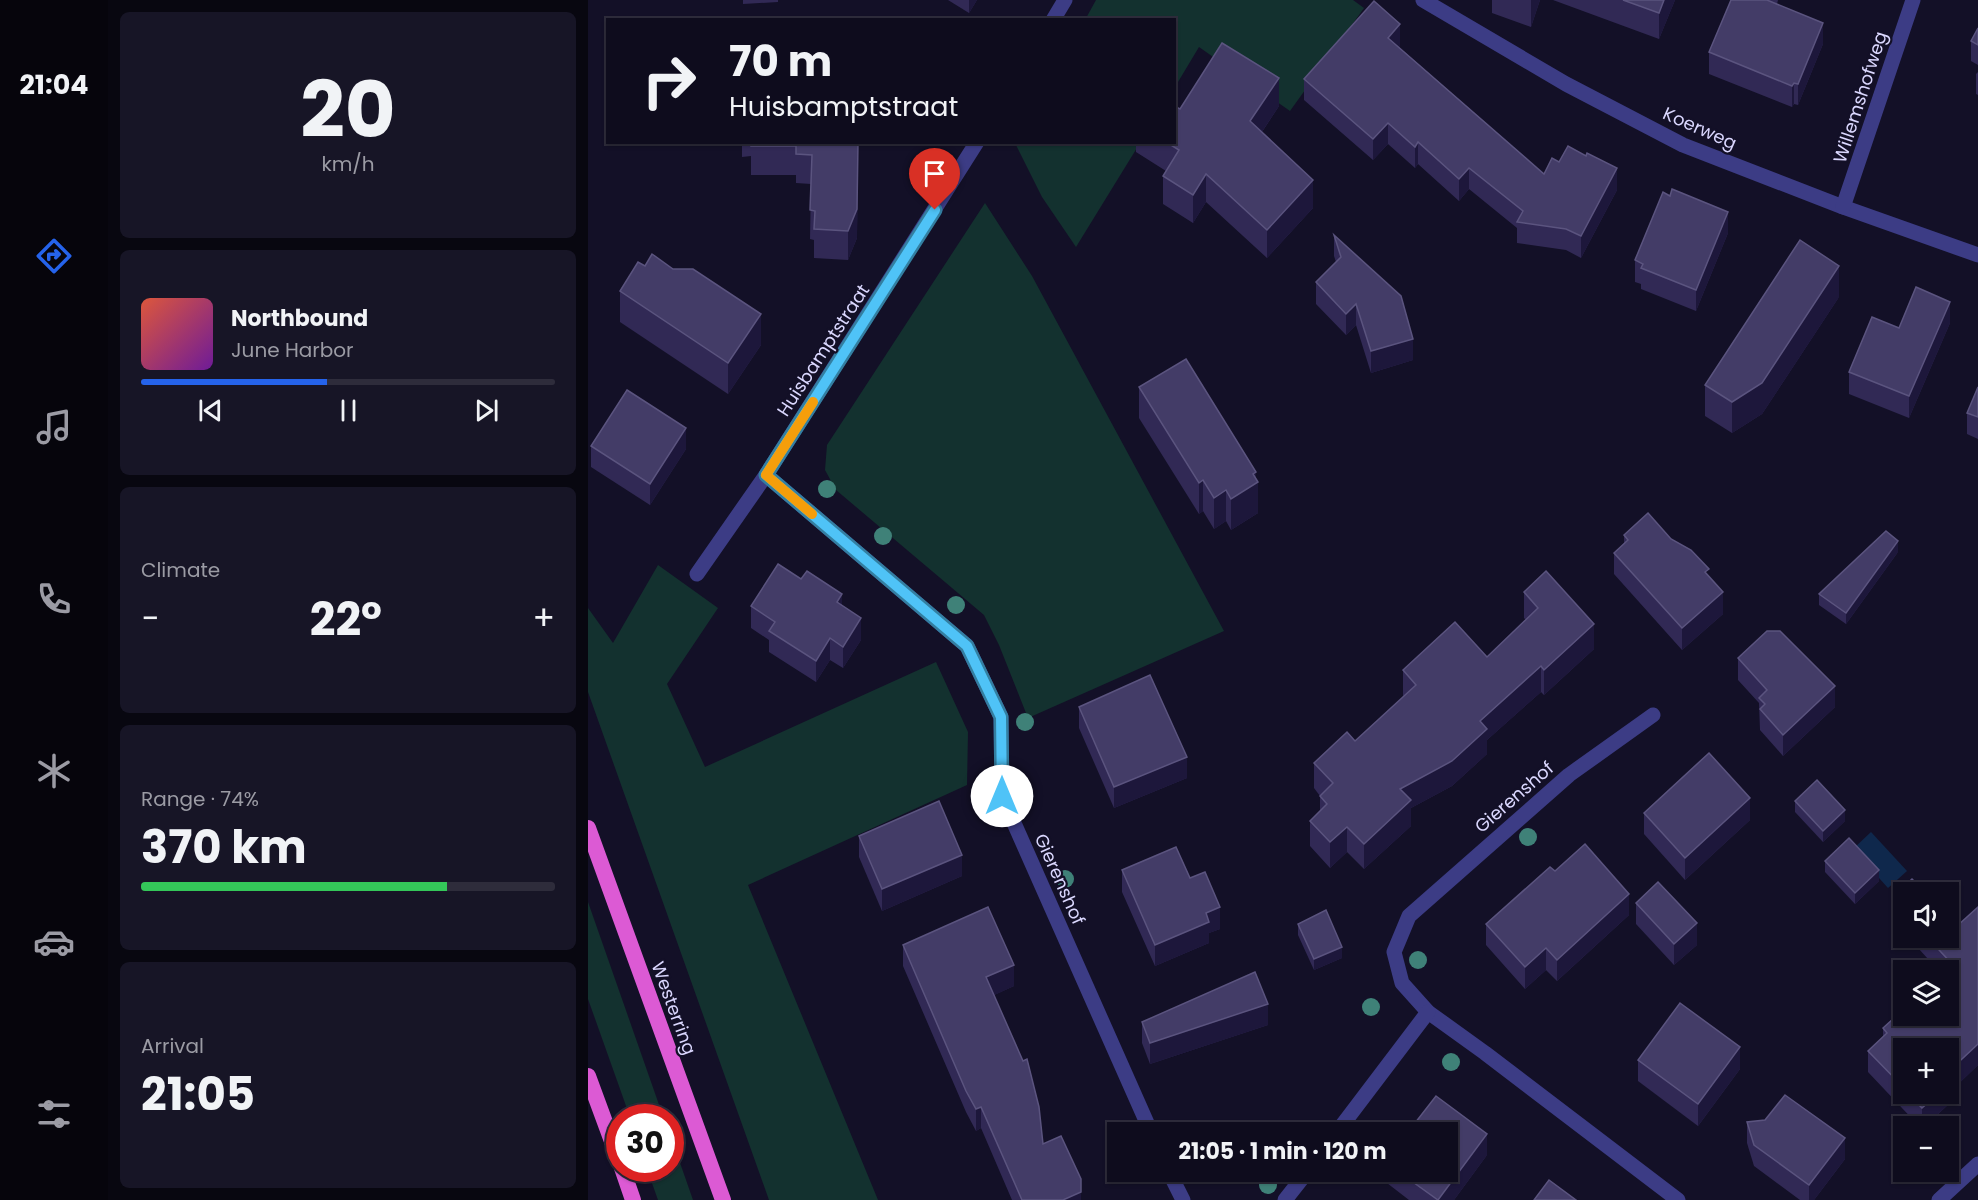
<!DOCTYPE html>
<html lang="en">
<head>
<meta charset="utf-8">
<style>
	:root { --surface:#0e0c1d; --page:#171526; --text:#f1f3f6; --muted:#9b9ba4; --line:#2e2c3b; --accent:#2563eb }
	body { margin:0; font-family:Poppins,sans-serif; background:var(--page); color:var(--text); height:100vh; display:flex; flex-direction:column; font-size:22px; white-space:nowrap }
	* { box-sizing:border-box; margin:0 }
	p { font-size:20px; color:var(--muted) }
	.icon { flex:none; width:33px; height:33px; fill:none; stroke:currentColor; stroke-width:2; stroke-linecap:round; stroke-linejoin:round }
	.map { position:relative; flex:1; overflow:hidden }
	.drawer { display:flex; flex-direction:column; gap:12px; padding:12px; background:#080710; width:480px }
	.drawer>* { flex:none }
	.guide { position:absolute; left:18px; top:18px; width:570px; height:126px; border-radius:0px; box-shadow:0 2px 4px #0004,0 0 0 2px var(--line); background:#0e0c1d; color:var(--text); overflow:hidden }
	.tools { position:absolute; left:1305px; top:882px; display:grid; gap:12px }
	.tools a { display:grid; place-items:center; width:66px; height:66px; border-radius:0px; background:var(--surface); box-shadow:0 2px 4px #0004,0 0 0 2px var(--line); font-size:30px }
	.speed { position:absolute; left:18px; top:1104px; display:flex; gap:12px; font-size:30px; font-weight:700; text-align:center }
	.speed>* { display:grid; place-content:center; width:78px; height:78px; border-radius:50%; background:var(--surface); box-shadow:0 2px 4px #0004,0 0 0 2px var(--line); line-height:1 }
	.speed .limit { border:9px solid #d22; background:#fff; color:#111 }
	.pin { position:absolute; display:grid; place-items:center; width:51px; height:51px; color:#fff; margin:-62px -26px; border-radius:50% 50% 50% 0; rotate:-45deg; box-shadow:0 0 6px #0007 }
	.pin .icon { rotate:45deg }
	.me { position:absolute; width:66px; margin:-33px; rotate:0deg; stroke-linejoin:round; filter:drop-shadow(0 0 4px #0008) }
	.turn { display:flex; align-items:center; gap:21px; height:126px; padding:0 24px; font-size:27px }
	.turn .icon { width:78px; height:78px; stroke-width:2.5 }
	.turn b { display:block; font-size:42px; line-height:51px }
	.big { font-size:45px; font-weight:700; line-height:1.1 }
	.drawer .tile { flex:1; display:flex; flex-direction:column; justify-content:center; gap:9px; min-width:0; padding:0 21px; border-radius:9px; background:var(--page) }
	.drawer .dial { align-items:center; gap:0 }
	.dial b { font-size:78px; line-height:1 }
	.song { display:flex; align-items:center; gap:18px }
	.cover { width:72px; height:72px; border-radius:9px; background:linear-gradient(135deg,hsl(10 70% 55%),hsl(280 70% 35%)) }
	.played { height:6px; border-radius:3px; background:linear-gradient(90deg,var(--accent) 45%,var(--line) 45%) }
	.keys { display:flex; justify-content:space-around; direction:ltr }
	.heat { display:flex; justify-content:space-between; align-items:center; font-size:33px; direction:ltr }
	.charge { height:9px; border-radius:4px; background:linear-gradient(90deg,#34c759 74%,var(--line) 0) }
	.trip { position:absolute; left:519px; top:1122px; width:351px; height:60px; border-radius:0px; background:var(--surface); box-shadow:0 2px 4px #0004,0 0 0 2px var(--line); font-weight:700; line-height:60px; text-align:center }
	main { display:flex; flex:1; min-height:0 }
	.tab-bar { display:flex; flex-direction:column; width:108px; justify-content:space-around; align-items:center; background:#06050c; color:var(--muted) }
	.tab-bar .icon { width:42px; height:42px }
	.tab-bar .on { color:var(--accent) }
	.tab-bar b { font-size:27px; color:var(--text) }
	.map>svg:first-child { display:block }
</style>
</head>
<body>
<main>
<nav class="tab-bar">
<b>21:04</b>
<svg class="icon on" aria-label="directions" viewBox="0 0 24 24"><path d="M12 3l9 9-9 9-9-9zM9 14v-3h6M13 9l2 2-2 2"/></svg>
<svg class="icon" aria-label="music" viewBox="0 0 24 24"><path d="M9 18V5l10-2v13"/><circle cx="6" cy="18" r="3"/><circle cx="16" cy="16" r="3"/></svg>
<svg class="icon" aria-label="phone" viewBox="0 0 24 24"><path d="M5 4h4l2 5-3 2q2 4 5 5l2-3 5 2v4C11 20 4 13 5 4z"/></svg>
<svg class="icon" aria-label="climate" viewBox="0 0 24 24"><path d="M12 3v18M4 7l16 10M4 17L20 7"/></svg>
<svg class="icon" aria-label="car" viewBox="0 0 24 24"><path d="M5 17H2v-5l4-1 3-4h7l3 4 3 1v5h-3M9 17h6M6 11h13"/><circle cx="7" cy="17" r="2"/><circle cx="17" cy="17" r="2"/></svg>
<svg class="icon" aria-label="filters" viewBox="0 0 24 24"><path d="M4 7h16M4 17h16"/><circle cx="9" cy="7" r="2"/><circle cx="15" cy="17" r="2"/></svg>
</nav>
<section class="drawer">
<div class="tile dial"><b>20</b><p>km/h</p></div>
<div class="tile">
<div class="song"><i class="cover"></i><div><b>Northbound</b><p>June Harbor</p></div></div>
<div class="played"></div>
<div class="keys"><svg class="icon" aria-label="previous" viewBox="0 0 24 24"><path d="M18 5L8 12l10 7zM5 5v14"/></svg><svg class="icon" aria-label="pause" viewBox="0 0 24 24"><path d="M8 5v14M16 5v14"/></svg><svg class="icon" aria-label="next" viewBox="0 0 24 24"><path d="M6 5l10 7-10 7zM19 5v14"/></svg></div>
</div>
<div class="tile"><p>Climate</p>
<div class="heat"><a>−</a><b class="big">22°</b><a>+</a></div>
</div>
<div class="tile"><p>Range · 74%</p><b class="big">370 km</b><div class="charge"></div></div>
<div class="tile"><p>Arrival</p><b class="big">21:05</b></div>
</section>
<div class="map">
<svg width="1390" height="1200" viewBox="0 0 1390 1200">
	<rect width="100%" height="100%" fill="#131027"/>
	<g fill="#13312f">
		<polygon points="508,0 765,0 776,8 702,111 611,47 587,87 586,20 497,20"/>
		<polygon points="427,143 552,143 488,247 454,197"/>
		<polygon points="397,203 444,276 636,631 440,718 411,645 396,615 248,490 237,470 239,445"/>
		<polygon points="70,565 130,608 79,684 117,767 348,662 380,732 379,785 160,885 290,1200 181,1200 0,692 0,608 25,643"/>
		<polygon points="0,902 69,1099 75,1117 42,1117 0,999"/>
		<polygon points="83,1137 105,1200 70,1200 59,1169 82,1168"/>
	</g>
	<polygon fill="#0f284c" points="1283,832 1319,871 1300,888 1265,849"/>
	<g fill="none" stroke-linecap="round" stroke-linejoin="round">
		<g stroke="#3c3c85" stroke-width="15">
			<polyline points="835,0 978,84 1095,145 1255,207 1390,255"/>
			<polyline points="465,20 477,0"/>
			<polyline points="1255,207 1325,0"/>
			<polyline points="178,475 379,646 413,717 414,796 563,1132"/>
			<polyline points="109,574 178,475 389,142"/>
			<polyline points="1065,715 981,775 821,916 806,952 814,983 840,1012 897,1053 1090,1200"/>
			<polyline points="749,1132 840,1012"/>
			<polyline points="581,1172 595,1200"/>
			<polyline points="697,1200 719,1172"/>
			<polyline points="1351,1200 1390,1164"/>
		</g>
		<g stroke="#dc5ad4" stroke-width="16">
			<polyline points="0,828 135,1200"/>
			<polyline points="0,1076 32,1163"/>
			<polyline points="34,1168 45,1200"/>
		</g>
	</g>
	<g fill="#3f8178">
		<circle cx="239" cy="489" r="9"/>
		<circle cx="295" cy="536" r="9"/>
		<circle cx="368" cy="605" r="9"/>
		<circle cx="437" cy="722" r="9"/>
		<circle cx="940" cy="837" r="9"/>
		<circle cx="477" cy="879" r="9"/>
		<circle cx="830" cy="960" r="9"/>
		<circle cx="783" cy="1007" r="9"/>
		<circle cx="863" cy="1062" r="9"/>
		<circle cx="680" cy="1185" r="9"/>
	</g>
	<g fill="#312955" fill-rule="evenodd">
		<polygon points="155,0 190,0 190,2 155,4"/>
		<polygon points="360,0 389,0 381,13"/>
		<polygon points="904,0 952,0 943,27 904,13"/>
		<polygon points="965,0 1087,0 1071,39"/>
		<polygon points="1143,0 1190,0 1189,4 1235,44 1210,105 1206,104 1204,107 1121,74 1121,52"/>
		<polygon points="1390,28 1390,65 1383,61 1383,41"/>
		<polygon points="812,46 811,47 956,174 1029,190 993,258 978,250 929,243 929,228 881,189 871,201 830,164 827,168 800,144 785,160 716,100 716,79"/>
		<polygon points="1390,72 1390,95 1388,94 1388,74"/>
		<polygon points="691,106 674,132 725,208 679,258 618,202 605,223 575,204 575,176 578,171 548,152 548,142 586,142 592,109"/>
		<polygon points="154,142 270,142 269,238 260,260 226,258 226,240 222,239 223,184 208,183 208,175 163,175 163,156 154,157"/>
		<polygon points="1140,233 1108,311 1053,289 1053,284 1047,282 1047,260"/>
		<polygon points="746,235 825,360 783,373 768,325 758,335 728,304 728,282 748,262 746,256"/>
		<polygon points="57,266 85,269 173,345 140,394 32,322 32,291"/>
		<polygon points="1251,297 1174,414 1144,433 1117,416 1117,385"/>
		<polygon points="1362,323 1321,418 1261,394 1261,372 1311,328"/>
		<polygon points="551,387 668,479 670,513 643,530 638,521 626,529 615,511 611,514 551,418"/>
		<polygon points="1390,387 1390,439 1379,434 1379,413"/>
		<polygon points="3,446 98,449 62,505 3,467"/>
		<polygon points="1036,535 1121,577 1135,614 1094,650 1026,574 1026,553 1036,544"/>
		<polygon points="1310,552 1258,624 1231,605 1231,594"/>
		<polygon points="936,592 1006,649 956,695 953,692 899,740 899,754 864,786 823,808 823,826 776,869 759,852 742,868 722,846 722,821 732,811 732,796 726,788 726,763 767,741 816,697 815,695 815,670 899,657 938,620 936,618"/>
		<polygon points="163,606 254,606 273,640 255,668 242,660 228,682 181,652 181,640 163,628"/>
		<polygon points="1150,658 1247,707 1195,756 1172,730 1171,703 1150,680"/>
		<polygon points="491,707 599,778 526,808 491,728"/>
		<polygon points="1207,801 1257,821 1235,842 1207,812"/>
		<polygon points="1056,813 1162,820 1097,880 1056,834"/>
		<polygon points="271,836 374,876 294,911 271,857"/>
		<polygon points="1237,861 1291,881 1267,904 1237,872"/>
		<polygon points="534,870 602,878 632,929 621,933 621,943 567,966 534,892"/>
		<polygon points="967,871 1041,915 969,981 958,970 937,989 898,945 898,924"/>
		<polygon points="1316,892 1316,932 1304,919 1304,897"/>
		<polygon points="1048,903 1109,945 1086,965 1048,924"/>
		<path d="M1390,907V1065L1362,1092V1103L1337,1126H1331L1280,1072V1051L1295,1037V1028L1360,970H1350L1321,938H1360L1369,926ZM1316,1048L1360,1094H1316Z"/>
		<polygon points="710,924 754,958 726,970 710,935"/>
		<polygon points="315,945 426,986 406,995 455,1144 493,1200 424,1200 393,1128 388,1131 378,1112 315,966"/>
		<polygon points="554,1022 680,1025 562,1064 554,1043"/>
		<polygon points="1050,1060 1152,1069 1110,1126 1050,1081"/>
		<polygon points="1159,1122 1257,1159 1226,1200 1212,1200 1166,1166 1159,1143"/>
		<polygon points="899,1155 866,1200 821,1200 799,1183 799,1172 860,1172"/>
	</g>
	<g fill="#1d173b">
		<polygon points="381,0 389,0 381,13"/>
		<polygon points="943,0 952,0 943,27"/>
		<polygon points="1076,0 1087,0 1071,39 1071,13"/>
		<polygon points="1235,23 1235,44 1210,105 1210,84"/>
		<polygon points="812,24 812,46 800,59 800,38"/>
		<polygon points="691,78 691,106 662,150 662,121"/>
		<polygon points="1206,83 1206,104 1204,107 1204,86"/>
		<polygon points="800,123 800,144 785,160 785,139"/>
		<polygon points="270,142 269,238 260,260 260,231"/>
		<polygon points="830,142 830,164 827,168 827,147"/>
		<polygon points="881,168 881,189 871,201 871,179"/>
		<polygon points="1029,168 1029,190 993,258 993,236"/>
		<polygon points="618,174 618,202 605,223 605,195"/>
		<polygon points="725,180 725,208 679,258 679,230"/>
		<polygon points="1140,212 1140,233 1108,311 1108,290"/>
		<polygon points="1251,266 1251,297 1174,414 1144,433 1144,402"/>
		<polygon points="1362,302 1362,323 1321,418 1321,396"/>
		<polygon points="768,304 768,325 758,335 758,314"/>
		<polygon points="173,314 173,345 140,394 140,363"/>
		<polygon points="825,339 825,360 783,373 783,351"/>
		<polygon points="98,428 98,449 62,505 62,484"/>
		<polygon points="668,472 668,483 670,482 670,513 643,530 643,499 665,474"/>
		<polygon points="615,480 615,511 611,514 611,483"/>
		<polygon points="638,490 638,521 626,529 626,498"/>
		<polygon points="1310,541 1310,552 1258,624 1258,613"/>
		<polygon points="1135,592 1135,614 1094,650 1094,628"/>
		<polygon points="254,594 254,615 249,602"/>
		<polygon points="273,618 273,640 255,668 255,647"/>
		<polygon points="1006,624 1006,649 956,695 956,670"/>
		<polygon points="242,638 242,660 228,682 228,661"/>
		<polygon points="953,666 953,692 899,740 899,754 864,786 823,808 823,826 776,869 776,844 812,789 892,721"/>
		<polygon points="1247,686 1247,707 1195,756 1195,735"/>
		<polygon points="599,757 599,778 526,808 526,787"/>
		<polygon points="1162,798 1162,820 1097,880 1097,858"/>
		<polygon points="1257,810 1257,821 1235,842 1235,831"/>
		<polygon points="759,827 759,852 742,868 742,842"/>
		<polygon points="374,855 374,876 294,911 294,889"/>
		<polygon points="1291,870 1291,881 1267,904 1267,893"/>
		<polygon points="1041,894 1041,915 969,981 969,960"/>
		<polygon points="632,907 632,929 621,933 621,943 567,966 567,945 618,913"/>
		<polygon points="1109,923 1109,945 1086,965 1086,944"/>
		<polygon points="754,947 754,958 726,970 726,959"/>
		<polygon points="958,948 958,970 937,989 937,967"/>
		<polygon points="426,965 426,986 398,999 398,977"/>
		<polygon points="680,1004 680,1025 562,1064 562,1043"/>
		<polygon points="1390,1044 1390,1065 1362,1092 1362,1103 1337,1126 1334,1126 1334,1108 1350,1094 1360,1094 1360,1072"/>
		<polygon points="1152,1047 1152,1069 1110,1126 1110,1104"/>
		<polygon points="393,1107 393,1128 388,1131 388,1109"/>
		<polygon points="899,1134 899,1155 866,1200 850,1200"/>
		<polygon points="1257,1138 1257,1159 1226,1200 1221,1200 1221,1185"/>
		<polygon points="493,1192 493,1200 475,1200"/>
	</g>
	<g fill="#433c67" stroke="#5b547f" stroke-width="1.5">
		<polygon points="1035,0 1076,0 1071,13"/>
		<polygon points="1143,0 1179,0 1235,23 1210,84 1206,83 1204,86 1121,52"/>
		<polygon points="786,1 812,24 800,38 956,174 964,158 971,162 980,146 998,156 999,153 1029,168 993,236 978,229 929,222 935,211 881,168 871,179 830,142 827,147 800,123 785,139 716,79"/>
		<polygon points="1390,28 1390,45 1383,41"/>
		<polygon points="634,43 691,78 662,121 725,180 679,230 618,174 605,195 575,176 591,150 578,142 586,142 586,106 592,109"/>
		<polygon points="163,142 270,142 269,209 260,231 226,229 227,211 222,210 224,155 208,154 208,146 163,146"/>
		<polygon points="1084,189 1140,212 1108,290 1053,268 1055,264 1047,260 1075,192 1082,196"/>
		<polygon points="746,235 813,296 825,339 783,351 768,304 758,314 728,282 753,257"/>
		<polygon points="1212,240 1251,266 1174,383 1144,402 1117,385"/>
		<polygon points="64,254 85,269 105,269 173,314 140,363 32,291 50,262 57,266"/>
		<polygon points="1328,287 1362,302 1321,396 1261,372 1284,317 1311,328"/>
		<polygon points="598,359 668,472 665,474 670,482 643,499 638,490 626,498 615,480 611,483 551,387"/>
		<polygon points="1390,387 1390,417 1379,413"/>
		<polygon points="39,390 98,428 62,484 3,446"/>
		<polygon points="1060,513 1083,539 1103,550 1121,569 1117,572 1135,592 1094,628 1026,553 1040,540 1036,535"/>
		<polygon points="1298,531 1310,541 1258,613 1231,594"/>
		<polygon points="190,564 213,579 219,571 254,594 249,602 273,618 255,647 242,638 228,661 181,631 187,622 163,606"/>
		<polygon points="958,571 1006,624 956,670 953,666 892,721 899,729 864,761 812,789 823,800 776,844 759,827 742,842 722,821 739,804 732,796 745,783 726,763 759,732 767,741 828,685 815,670 867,622 899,657 950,608 936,592"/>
		<polygon points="1179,631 1192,631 1247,686 1195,735 1172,709 1177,704 1171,698 1179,690 1150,658"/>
		<polygon points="562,675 599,757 526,787 491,707"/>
		<polygon points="1121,753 1162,798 1097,858 1056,813"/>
		<polygon points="1229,780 1257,810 1235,831 1207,801"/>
		<polygon points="351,801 374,855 294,889 271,836"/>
		<polygon points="1261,838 1291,870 1267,893 1237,861"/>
		<polygon points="997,844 1041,894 969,960 958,948 937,967 898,924 962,867 967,871"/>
		<polygon points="588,847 602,878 617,872 632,907 618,913 621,922 567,945 534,870"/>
		<polygon points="1324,879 1337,892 1316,892 1316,910 1304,897"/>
		<polygon points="1070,882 1109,923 1086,944 1048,903"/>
		<polygon points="400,907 426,965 398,977 435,1061 439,1059 451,1107 455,1144 473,1136 493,1179 493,1192 475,1200 434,1200 393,1107 388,1109 378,1091 315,945"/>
		<polygon points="1390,907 1390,1044 1360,1072 1360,1048 1316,1048 1316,1088 1280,1051 1299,1033 1295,1028 1316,1009 1316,1016 1360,1016 1360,970 1356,970 1364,964 1340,938 1360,938 1360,917 1369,926"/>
		<polygon points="738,910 754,947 726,959 710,924"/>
		<polygon points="667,972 680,1004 562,1043 554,1022"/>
		<polygon points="1092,1003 1152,1047 1110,1104 1050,1060"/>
		<polygon points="1320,1094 1350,1094 1334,1108"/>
		<polygon points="1197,1095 1257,1138 1221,1185 1166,1145 1159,1122 1177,1120"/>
		<polygon points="848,1096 899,1134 850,1200 811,1172 860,1172 860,1132 820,1132"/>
		<polygon points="961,1180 988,1200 946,1200"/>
	</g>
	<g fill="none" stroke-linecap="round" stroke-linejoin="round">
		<defs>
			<polyline id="route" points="347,210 178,475 379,646 413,717 414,796"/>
		</defs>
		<use href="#route" stroke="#337fa1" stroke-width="15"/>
		<use href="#route" stroke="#4fc3f7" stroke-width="10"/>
		<polyline stroke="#f59e0b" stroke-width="10" points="224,514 178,475 225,402"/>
	</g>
	<g text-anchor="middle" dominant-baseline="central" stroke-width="4.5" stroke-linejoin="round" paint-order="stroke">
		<g font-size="18" fill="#dad7fe" stroke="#131027">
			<text transform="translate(1272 97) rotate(-72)">Willemshofweg</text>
			<text transform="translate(1112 128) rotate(24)">Koerweg</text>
			<text transform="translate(235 350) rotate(-57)">Huisbamptstraat</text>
			<text transform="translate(926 797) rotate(-41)">Gierenshof</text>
			<text transform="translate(472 879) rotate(66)">Gierenshof</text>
			<text transform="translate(86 1008) rotate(70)">Westerring</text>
		</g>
	</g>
</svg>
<div class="tools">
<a><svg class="icon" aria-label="sound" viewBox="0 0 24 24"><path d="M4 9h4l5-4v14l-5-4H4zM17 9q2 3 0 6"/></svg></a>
<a><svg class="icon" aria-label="layers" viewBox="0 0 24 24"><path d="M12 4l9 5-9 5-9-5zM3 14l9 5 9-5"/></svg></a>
<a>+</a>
<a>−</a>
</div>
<div class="speed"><div class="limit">30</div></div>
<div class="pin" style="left:347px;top:210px;background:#d93025"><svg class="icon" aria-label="arrive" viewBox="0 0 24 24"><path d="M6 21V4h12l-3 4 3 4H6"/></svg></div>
<svg class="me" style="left:414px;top:796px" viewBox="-20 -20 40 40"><circle r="19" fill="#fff"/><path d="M0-13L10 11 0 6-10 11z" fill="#4fc3f7"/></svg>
<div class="trip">21:05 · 1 min · 120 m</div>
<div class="guide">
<div class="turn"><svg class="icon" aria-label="right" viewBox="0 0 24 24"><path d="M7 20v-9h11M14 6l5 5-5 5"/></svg><div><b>70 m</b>Huisbamptstraat</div></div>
</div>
</div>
</main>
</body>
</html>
